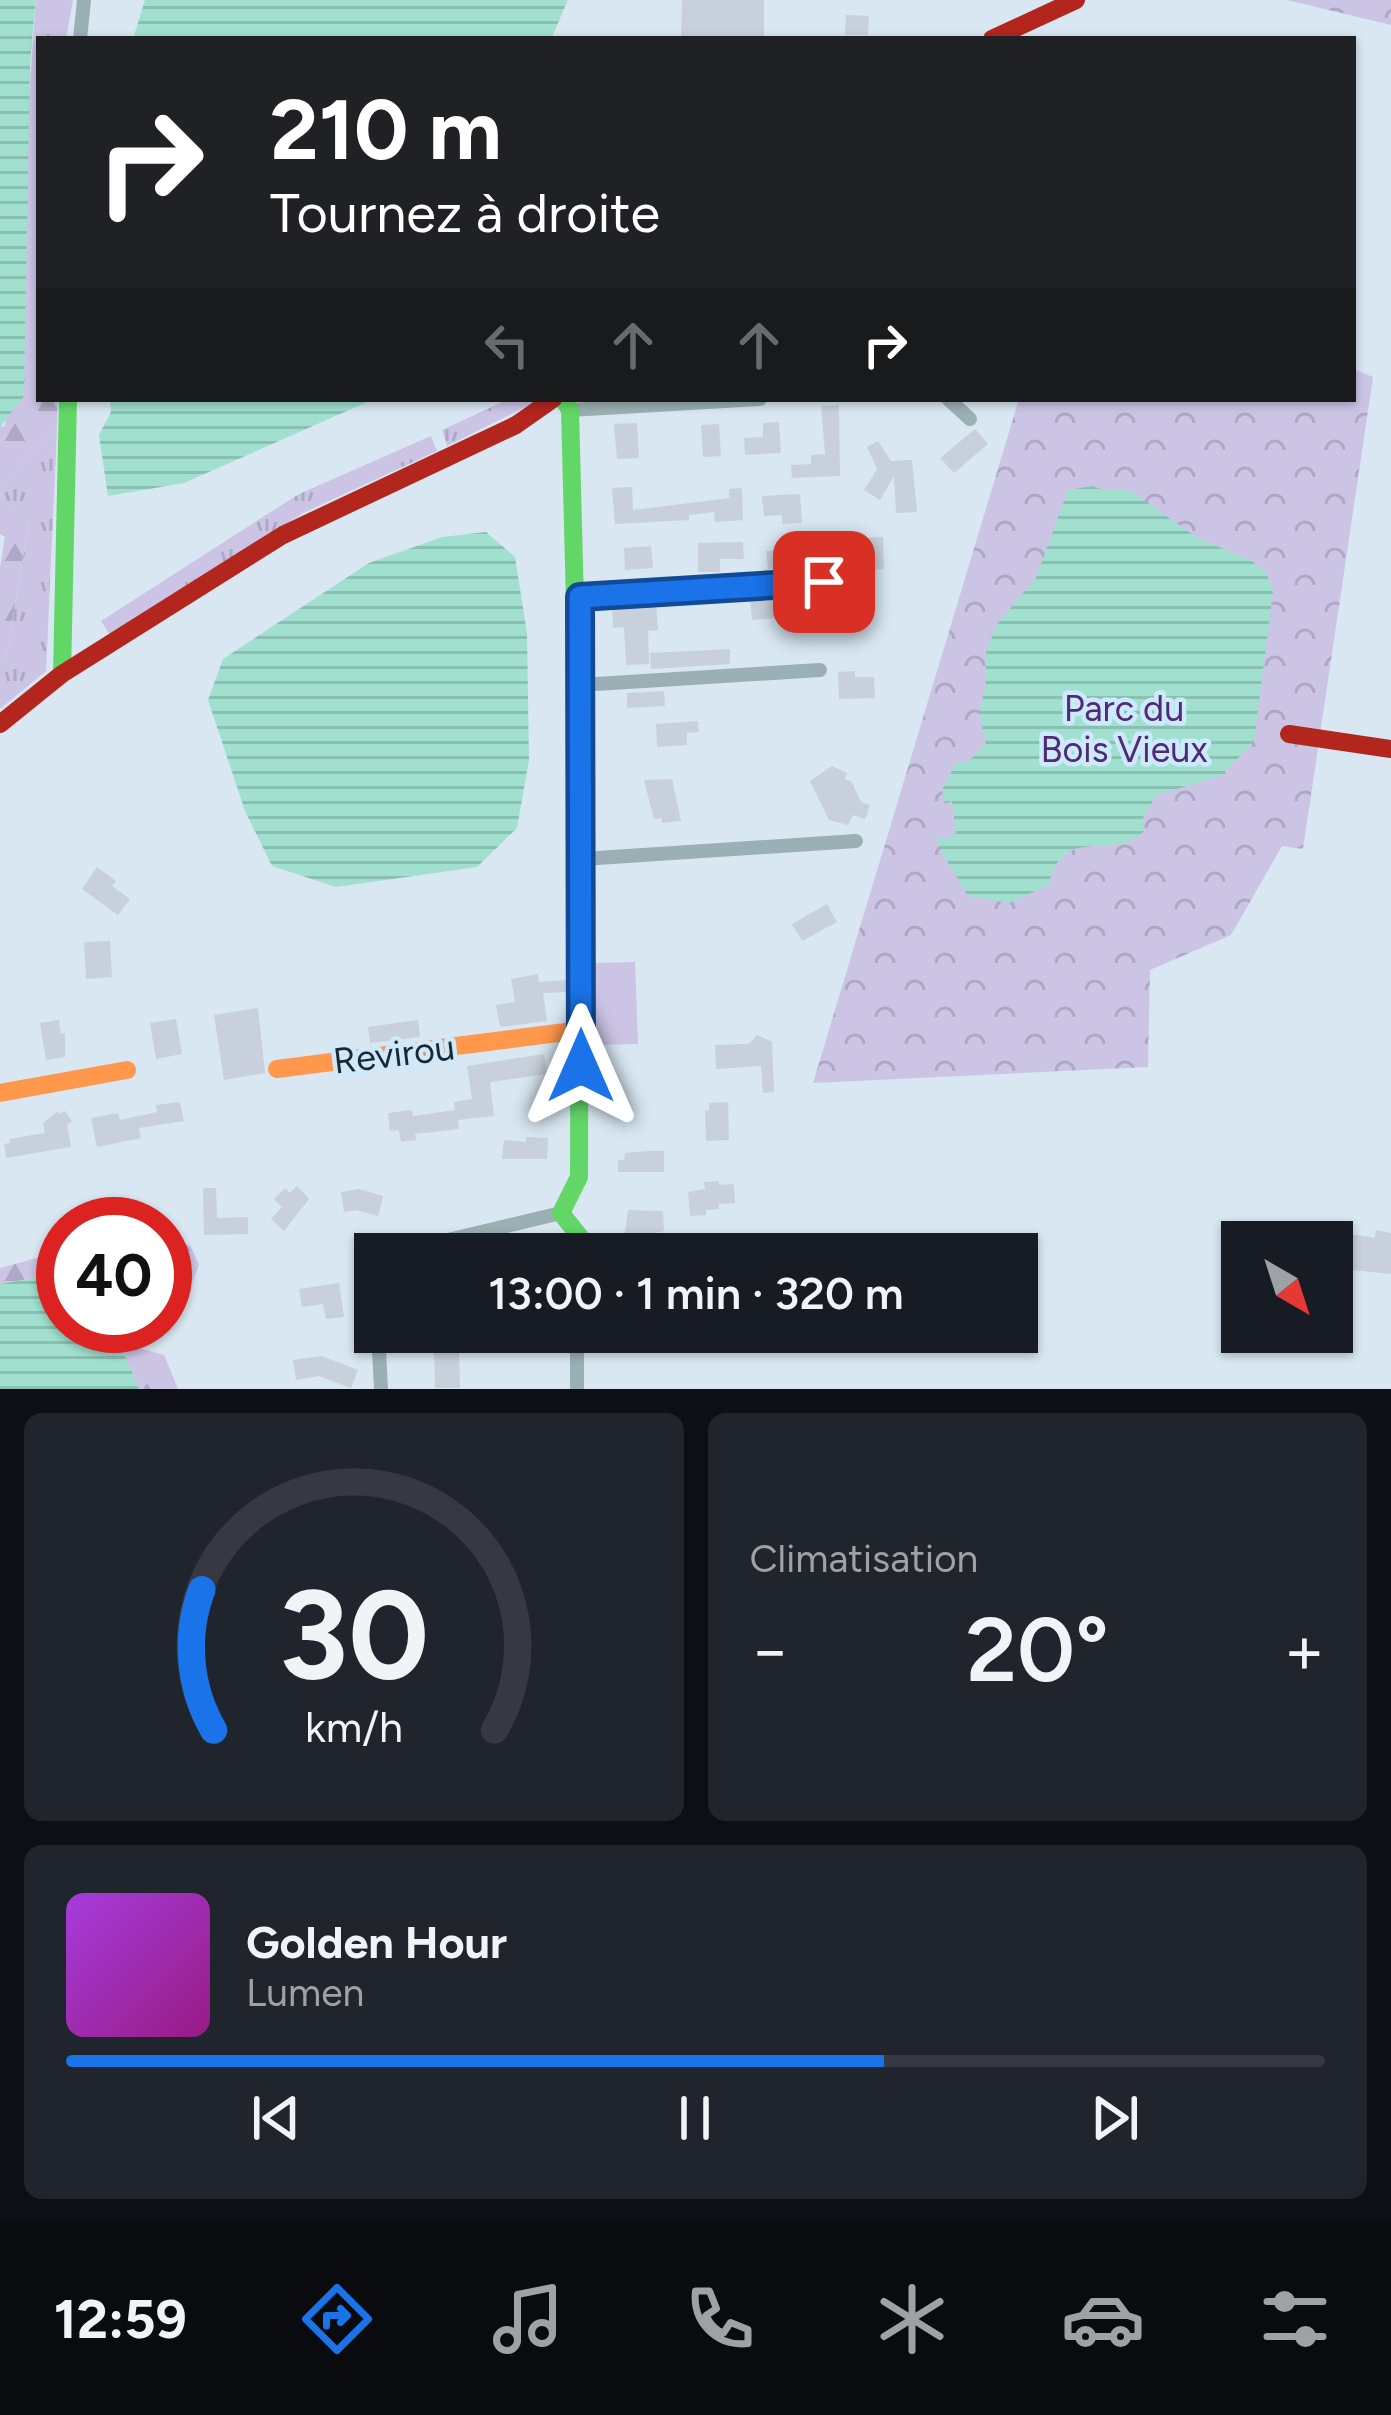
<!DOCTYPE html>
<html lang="fr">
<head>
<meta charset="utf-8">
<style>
	:root { --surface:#171b24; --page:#20242c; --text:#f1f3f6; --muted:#9ea1a6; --line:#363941; --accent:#1a73e8 }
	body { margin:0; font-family:Figtree,sans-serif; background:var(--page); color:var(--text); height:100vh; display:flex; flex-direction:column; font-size:45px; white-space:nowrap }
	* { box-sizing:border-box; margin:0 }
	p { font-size:39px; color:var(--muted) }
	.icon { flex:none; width:66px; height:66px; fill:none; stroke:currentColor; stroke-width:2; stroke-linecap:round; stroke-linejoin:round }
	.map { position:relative; height:1389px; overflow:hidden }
	.panel { display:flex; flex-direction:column; gap:24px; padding:24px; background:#0d0f14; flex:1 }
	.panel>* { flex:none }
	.guide { position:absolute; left:36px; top:36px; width:1320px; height:366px; border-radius:0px; box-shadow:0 3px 9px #0004; background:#202124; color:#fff; overflow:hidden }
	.needle { width:78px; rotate:141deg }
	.controls { position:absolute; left:1221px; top:1221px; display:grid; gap:24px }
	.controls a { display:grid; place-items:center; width:132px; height:132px; border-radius:0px; background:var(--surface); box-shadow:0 3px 9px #0004; font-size:60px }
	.speed { position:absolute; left:36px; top:1197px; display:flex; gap:24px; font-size:60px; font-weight:700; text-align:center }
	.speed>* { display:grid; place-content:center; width:156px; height:156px; border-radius:50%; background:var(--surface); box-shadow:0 3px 9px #0004; line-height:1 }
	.speed .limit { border:18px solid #d22; background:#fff; color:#111 }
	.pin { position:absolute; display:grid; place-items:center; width:102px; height:102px; color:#fff; margin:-51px; border-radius:24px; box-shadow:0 6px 18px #0006 }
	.me { position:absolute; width:132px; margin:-66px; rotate:0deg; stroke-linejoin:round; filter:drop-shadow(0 0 9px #0008) }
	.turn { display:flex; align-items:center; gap:42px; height:252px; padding:0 36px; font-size:54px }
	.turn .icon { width:156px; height:156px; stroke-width:2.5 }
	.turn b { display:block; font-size:84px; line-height:102px }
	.lanes { display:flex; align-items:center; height:114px; padding:0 36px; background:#0003; justify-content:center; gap:60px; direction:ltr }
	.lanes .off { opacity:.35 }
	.big { font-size:90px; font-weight:600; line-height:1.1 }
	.panel .tile { flex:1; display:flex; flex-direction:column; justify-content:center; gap:18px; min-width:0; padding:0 42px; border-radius:18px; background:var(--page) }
	.panel .dial { align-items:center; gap:0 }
	.dial svg { height:312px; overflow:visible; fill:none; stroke:var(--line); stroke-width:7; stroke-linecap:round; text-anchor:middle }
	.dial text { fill:var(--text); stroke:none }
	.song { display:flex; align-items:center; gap:36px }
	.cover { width:144px; height:144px; border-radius:18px; background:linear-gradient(135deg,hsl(280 70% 55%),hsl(310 70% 35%)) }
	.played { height:12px; border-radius:6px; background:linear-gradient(90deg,var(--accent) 65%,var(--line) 65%) }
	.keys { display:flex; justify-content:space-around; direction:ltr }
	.heat { display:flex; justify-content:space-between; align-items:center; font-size:66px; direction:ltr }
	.panel .tiles { flex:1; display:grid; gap:24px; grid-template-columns:1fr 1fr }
	.tile:last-child { grid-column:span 2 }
	.trip { position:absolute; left:354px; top:1233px; width:684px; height:120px; border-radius:0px; background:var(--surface); box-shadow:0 3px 9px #0004; font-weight:600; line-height:120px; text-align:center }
	.tab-bar { display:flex; height:192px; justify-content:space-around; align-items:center; background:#090b0e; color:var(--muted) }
	.tab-bar .icon { width:84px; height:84px }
	.tab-bar .active { color:var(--accent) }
	.tab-bar b { font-size:54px; color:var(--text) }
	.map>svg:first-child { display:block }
</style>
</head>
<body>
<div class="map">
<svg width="1391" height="1389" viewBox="0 0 1391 1389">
	<defs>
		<pattern id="grass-tufts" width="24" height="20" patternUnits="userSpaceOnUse" patternTransform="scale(3)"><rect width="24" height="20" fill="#cbc4e5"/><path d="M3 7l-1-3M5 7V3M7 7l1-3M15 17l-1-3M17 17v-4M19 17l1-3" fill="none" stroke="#aea8c5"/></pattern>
		<pattern id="forest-firs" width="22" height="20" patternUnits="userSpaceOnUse" patternTransform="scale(3)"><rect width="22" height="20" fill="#cbc4e5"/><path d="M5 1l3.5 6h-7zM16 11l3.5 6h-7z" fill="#aea8c5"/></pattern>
		<pattern id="park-crowns" width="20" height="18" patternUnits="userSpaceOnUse" patternTransform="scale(3)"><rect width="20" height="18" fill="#cbc4e5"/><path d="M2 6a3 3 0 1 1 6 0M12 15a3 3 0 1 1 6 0" fill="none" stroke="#aea8c5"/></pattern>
		<pattern id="water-rules" width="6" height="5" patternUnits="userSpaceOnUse" patternTransform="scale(3)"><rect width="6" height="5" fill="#a1e0cf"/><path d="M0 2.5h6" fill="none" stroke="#8ac0b2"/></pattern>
	</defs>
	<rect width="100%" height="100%" fill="#d8e7f2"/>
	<g fill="url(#grass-tufts)">
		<polygon points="509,399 541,399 447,446 442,430"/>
		<polygon points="57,429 46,671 0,709 0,663 7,653 29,521 0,496 0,487"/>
		<polygon points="431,436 437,451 303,513 110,635 101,621 299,494"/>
	</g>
	<g fill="url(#forest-firs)">
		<polygon points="36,0 73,0 66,39 39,39 39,399 58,399 57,429 0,487 0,427 5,426"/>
		<polygon points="0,496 29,520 7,653 0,663 0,568 5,537 0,534"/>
		<polygon points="176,1238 191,1247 199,1265 191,1285 165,1297 165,1240"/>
		<polygon points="63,1251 63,1273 0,1284 0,1268"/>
		<polygon points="120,1343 164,1355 178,1389 139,1389"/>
	</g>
	<g fill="url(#park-crowns)">
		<polygon points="1287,0 1391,0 1391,25"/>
		<polygon points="1353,369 1373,377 1303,849 1282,846 1231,935 1150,970 1148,1067 813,1083 1019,399 1353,399"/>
	</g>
	<polygon fill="#cbc4e5" points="635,962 638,1044 595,1045 593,963"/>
	<g fill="url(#water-rules)">
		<polygon points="0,0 36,0 30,61 24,396 0,427"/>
		<polygon points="145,0 568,0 551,39 133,39"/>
		<polygon points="110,399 374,399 184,483 108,496 99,435 111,412"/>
		<path d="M1093,486L1103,490L1128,489L1196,537L1252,561L1267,574L1273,592L1254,741L1221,776L1156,795L1143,818L1144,831C1114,863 1062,822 1049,885L1009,903L968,896L942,853L936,836L946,839L956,833L952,801L945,804L942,790L956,763L969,761L986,743L979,714L986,682V652L997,624L1036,578L1068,490Z"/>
		<polygon points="486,532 515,557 527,633 529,760 517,828 477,867 336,887 272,866 245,811 208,700 223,659 369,563 442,537"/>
		<polygon points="63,1273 63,1326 107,1326 120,1343 139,1389 0,1389 0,1284"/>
	</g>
	<g fill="#c8d0db">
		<polygon points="682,0 764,0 764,38 681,38"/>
		<polygon points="846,15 869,16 868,35 845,35"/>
		<polygon points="839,405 840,476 792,478 791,465 811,464 811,455 825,454 821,406"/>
		<polygon points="779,422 781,453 745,455 744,438 763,437 763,423"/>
		<polygon points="637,423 639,458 617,459 614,424"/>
		<polygon points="719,424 721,456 703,457 701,425"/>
		<polygon points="975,429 988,444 954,473 940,458"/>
		<polygon points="878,441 891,461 912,460 917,512 896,513 894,476 880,500 864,490 877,469 867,447"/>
		<polygon points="632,487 633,510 729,498 729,489 742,488 743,520 715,522 714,512 689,515 689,520 615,524 612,488"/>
		<polygon points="800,494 802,523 782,524 782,515 764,516 762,496"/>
		<polygon points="883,537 884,569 844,573 843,554 864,553 863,538"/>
		<polygon points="743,542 744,559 720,559 720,572 698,572 698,543"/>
		<polygon points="651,546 653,568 625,570 624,548"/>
		<polygon points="795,549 797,566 768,569 766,551"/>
		<polygon points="777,596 775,618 752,620 750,598"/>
		<polygon points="656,604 658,630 648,631 649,664 626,665 624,627 613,628 612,606"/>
		<polygon points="730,649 730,664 651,669 650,653"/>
		<polygon points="855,671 855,677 874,677 875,698 839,699 838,672"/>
		<polygon points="664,691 665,706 627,708 627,693"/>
		<polygon points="698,721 699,732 687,733 687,745 657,747 656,724"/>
		<polygon points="832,766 847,773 845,779 851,781 861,802 870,805 865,819 853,815 848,825 829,820 810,781"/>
		<polygon points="672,779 681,821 662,823 662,818 654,819 644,780"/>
		<polygon points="97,867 116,881 112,886 130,899 118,915 82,889"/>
		<polygon points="827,904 837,922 802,941 792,924"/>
		<polygon points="110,941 112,977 86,979 84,942"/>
		<polygon points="538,974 539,982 567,980 567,992 543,993 547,1021 500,1027 496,1005 515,1002 511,979"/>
		<polygon points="258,1008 265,1073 224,1080 214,1015"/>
		<polygon points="176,1019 182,1054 156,1059 150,1023"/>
		<polygon points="59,1020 61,1034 65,1033 65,1057 46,1060 40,1023"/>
		<polygon points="418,1020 420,1037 370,1043 368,1027"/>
		<polygon points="757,1035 772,1042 774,1092 763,1093 761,1066 716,1069 715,1045 749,1044"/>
		<polygon points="544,1054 547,1074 490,1082 494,1116 458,1120 459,1129 415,1134 416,1140 401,1142 399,1130 390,1131 388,1113 412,1110 413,1116 455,1110 454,1102 472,1099 467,1066"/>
		<polygon points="180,1102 184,1121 139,1128 141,1138 97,1147 91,1118 118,1113 120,1120 157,1112 156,1105"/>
		<polygon points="728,1102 729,1140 706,1141 705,1111 709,1110 709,1103"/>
		<polygon points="58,1111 60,1114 65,1111 72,1121 67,1125 71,1147 6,1158 4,1144 10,1143 9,1139 45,1133 43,1123"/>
		<polygon points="526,1137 548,1138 547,1159 502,1159 504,1140 526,1142"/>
		<polygon points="649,1151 664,1151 664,1172 618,1172 618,1160 624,1160 625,1153"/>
		<polygon points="719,1181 719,1185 734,1184 735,1203 719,1204 719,1209 706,1210 706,1215 690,1216 688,1192 705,1189 704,1182"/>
		<polygon points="297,1186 309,1199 284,1231 271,1219 282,1207 274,1199 285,1188 290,1193"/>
		<polygon points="203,1188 216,1188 217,1218 248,1217 248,1234 204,1235"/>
		<polygon points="359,1189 383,1196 378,1216 356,1210 344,1212 341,1192"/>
		<polygon points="628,1210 663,1211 664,1231 624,1239"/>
		<polygon points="1376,1230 1391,1233 1391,1274 1332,1268 1332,1231 1375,1238"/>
		<polygon points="339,1283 344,1317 326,1319 323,1304 302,1307 299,1289"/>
		<polygon points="459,1345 460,1388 435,1388 434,1346"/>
		<polygon points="322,1356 358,1370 351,1388 319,1376 296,1380 293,1360"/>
	</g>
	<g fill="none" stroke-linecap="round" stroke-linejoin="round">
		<g stroke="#9bb0b4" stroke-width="14">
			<polyline points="80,39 84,0"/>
			<polyline points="948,399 970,419"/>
			<polyline points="570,410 760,399"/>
			<polyline points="580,597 824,582"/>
			<polyline points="580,685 820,670"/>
			<polyline points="582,859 856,841"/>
			<polyline points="389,1254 561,1213"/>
			<polyline points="375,1256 375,1278"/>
			<polyline points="378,1332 381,1389"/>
			<polyline points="577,1389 577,1332"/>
		</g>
		<g stroke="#63d668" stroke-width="18">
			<polyline points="563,399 570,410 580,794 579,1177 561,1213 580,1237 580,1254"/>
			<polyline points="62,674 68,399"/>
		</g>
		<g stroke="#ff974d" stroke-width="18">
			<polyline points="277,1069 581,1030"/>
			<polyline points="0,1093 127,1070"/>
		</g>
		<g stroke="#b3261e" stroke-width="18">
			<polyline points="992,39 1076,0"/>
			<polyline points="0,724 62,674 283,535 516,425 553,399"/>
			<polyline points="1289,734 1391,749"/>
		</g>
	</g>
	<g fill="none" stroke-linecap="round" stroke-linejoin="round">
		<defs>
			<polyline id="route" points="581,1066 580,597 824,582"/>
		</defs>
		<use href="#route" stroke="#114b97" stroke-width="30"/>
		<use href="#route" stroke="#1a73e8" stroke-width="21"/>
	</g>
	<g text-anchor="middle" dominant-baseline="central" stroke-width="9" stroke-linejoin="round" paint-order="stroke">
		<g font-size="36" fill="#502a72" stroke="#cde9fd">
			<text x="1124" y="708">Parc du<tspan x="1124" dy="41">Bois Vieux</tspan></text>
		</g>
		<g font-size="36" fill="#1c272e" stroke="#cde9fd">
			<text transform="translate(394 1054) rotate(-7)">Revirou</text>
		</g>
	</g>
</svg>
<div class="controls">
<a><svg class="needle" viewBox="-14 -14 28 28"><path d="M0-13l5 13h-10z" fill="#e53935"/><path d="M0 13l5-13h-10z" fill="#9ea1a6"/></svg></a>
</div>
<div class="speed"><div class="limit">40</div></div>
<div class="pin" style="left:824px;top:582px;background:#d93025"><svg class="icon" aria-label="arrive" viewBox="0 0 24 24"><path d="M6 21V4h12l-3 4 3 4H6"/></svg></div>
<svg class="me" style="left:581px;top:1066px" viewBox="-20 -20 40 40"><path d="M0-17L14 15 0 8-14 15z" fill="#1a73e8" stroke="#fff" stroke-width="4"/></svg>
<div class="trip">13:00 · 1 min · 320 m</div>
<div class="guide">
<div class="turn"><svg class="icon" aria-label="right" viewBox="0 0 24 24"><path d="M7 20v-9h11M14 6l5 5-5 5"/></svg><div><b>210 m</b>Tournez à droite</div></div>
<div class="lanes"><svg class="icon off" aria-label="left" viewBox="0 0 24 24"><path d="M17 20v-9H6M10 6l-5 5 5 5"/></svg><svg class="icon off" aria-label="ahead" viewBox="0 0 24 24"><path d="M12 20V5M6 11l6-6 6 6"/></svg><svg class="icon off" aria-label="ahead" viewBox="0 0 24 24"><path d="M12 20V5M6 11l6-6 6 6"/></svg><svg class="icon" aria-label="right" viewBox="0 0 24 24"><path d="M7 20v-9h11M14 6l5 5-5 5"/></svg></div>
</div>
</div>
<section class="panel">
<div class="tiles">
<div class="tile dial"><svg viewBox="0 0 100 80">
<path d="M14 69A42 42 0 1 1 86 69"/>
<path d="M14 69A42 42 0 0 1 11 33" stroke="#1a73e8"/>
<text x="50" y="56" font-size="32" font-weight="700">30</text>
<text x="50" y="72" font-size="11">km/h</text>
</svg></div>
<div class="tile"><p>Climatisation</p>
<div class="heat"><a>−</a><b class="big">20°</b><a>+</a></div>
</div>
<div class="tile">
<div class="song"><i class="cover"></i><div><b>Golden Hour</b><p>Lumen</p></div></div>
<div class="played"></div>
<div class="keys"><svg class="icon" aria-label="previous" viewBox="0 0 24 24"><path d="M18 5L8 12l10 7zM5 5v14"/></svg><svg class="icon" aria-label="pause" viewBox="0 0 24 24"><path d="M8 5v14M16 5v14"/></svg><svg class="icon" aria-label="next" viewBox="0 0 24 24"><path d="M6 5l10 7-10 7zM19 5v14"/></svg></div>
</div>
</div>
</section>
<nav class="tab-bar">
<b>12:59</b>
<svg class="icon active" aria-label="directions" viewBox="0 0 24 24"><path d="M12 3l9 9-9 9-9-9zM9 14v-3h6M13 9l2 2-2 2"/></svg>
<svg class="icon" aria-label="music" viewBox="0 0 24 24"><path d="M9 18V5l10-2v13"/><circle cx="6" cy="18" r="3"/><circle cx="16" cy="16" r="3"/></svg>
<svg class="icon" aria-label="phone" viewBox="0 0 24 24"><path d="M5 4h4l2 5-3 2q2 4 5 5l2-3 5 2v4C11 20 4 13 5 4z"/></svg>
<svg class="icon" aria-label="climate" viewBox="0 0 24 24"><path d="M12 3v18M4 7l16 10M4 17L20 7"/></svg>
<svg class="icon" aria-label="car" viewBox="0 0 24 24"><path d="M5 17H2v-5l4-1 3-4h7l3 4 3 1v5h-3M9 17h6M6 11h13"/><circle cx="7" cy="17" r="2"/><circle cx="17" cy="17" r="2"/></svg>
<svg class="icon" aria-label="filters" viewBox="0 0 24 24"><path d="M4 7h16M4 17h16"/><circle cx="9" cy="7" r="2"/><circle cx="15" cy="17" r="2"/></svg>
</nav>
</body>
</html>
